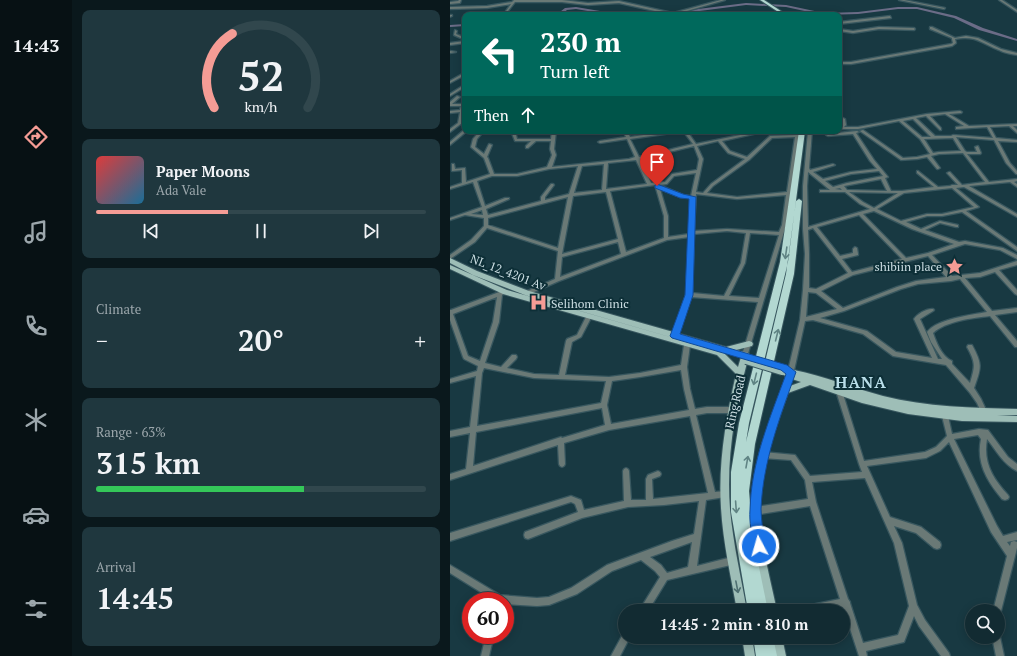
<!DOCTYPE html>
<html lang="en">
<head>
<meta charset="utf-8">
<style>
	:root { --surface:#122b32; --page:#1f373e; --text:#f1f3f6; --muted:#9ca7ac; --line:#31474d; --accent:#f59c95 }
	body { margin:0; font-family:"PT Serif",serif; background:var(--page); color:var(--text); height:100vh; display:flex; flex-direction:column; font-size:15px; white-space:nowrap }
	* { box-sizing:border-box; margin:0 }
	p { font-size:13px; color:var(--muted) }
	.icon { flex:none; width:22px; height:22px; fill:none; stroke:currentColor; stroke-width:2; stroke-linecap:round; stroke-linejoin:round }
	.map { position:relative; flex:1; overflow:hidden }
	.details { display:flex; flex-direction:column; gap:10px; padding:10px; background:#0a181c; width:378px }
	.details>* { flex:none }
	.banner { position:absolute; left:12px; top:12px; width:380px; height:122px; border-radius:8px; box-shadow:0 2px 10px #0003,0 0 0 1px var(--line); background:#00695c; color:#fff; overflow:hidden }
	.buttons { position:absolute; left:515px; top:604px; display:grid; gap:8px }
	.buttons a { display:grid; place-items:center; width:40px; height:40px; border-radius:50%; background:var(--surface); box-shadow:0 2px 10px #0003,0 0 0 1px var(--line); font-size:20px }
	.speed { position:absolute; left:12px; top:592px; display:flex; gap:8px; font-size:20px; font-weight:700; text-align:center }
	.speed>* { display:grid; place-content:center; width:52px; height:52px; border-radius:50%; background:var(--surface); box-shadow:0 2px 10px #0003,0 0 0 1px var(--line); line-height:1 }
	.speed .limit { border:6px solid #d22; background:#fff; color:#111 }
	.pin { position:absolute; display:grid; place-items:center; width:34px; height:34px; color:#fff; margin:-41px -17px; border-radius:50% 50% 50% 0; rotate:-45deg; box-shadow:0 0 4px #0007 }
	.pin .icon { rotate:45deg }
	.me { position:absolute; width:44px; margin:-22px; rotate:354deg; stroke-linejoin:round; filter:drop-shadow(0 0 3px #0008) }
	.turn { display:flex; align-items:center; gap:14px; height:84px; padding:0 12px; font-size:18px }
	.turn .icon { width:52px; height:52px; stroke-width:2.5 }
	.turn b { display:block; font-size:28px; line-height:34px }
	.then { display:flex; align-items:center; height:38px; padding:0 12px; background:#0003; gap:8px; font-size:15px }
	.big { font-size:30px; font-weight:600; line-height:1.1 }
	.details .tile { flex:1; display:flex; flex-direction:column; justify-content:center; gap:6px; min-width:0; padding:0 14px; border-radius:8px; background:var(--page) }
	.details .dial { align-items:center; gap:0 }
	.dial svg { height:104px; overflow:visible; fill:none; stroke:var(--line); stroke-width:7; stroke-linecap:round; text-anchor:middle }
	.dial text { fill:var(--text); stroke:none }
	.song { display:flex; align-items:center; gap:12px }
	.cover { width:48px; height:48px; border-radius:6px; background:linear-gradient(135deg,hsl(0 70% 55%),hsl(200 70% 35%)) }
	.played { height:4px; border-radius:2px; background:linear-gradient(90deg,var(--accent) 40%,var(--line) 40%) }
	.keys { display:flex; justify-content:space-around; direction:ltr }
	.heat { display:flex; justify-content:space-between; align-items:center; font-size:22px; direction:ltr }
	.charge { height:6px; border-radius:3px; background:linear-gradient(90deg,#34c759 63%,var(--line) 0) }
	.trip { position:absolute; left:168px; top:604px; width:232px; height:40px; border-radius:20px; background:var(--surface); box-shadow:0 2px 10px #0003,0 0 0 1px var(--line); font-weight:600; line-height:40px; text-align:center }
	main { display:flex; flex:1; min-height:0 }
	.tab-bar { display:flex; flex-direction:column; width:72px; justify-content:space-around; align-items:center; background:#071114; color:var(--muted) }
	.tab-bar .icon { width:28px; height:28px }
	.tab-bar .current { color:var(--accent) }
	.tab-bar b { font-size:18px; color:var(--text) }
	.map>svg:first-child { display:block }
</style>
</head>
<body>
<main>
<nav class="tab-bar">
<b>14:43</b>
<svg class="icon current" aria-label="directions" viewBox="0 0 24 24"><path d="M12 3l9 9-9 9-9-9zM9 14v-3h6M13 9l2 2-2 2"/></svg>
<svg class="icon" aria-label="music" viewBox="0 0 24 24"><path d="M9 18V5l10-2v13"/><circle cx="6" cy="18" r="3"/><circle cx="16" cy="16" r="3"/></svg>
<svg class="icon" aria-label="phone" viewBox="0 0 24 24"><path d="M5 4h4l2 5-3 2q2 4 5 5l2-3 5 2v4C11 20 4 13 5 4z"/></svg>
<svg class="icon" aria-label="climate" viewBox="0 0 24 24"><path d="M12 3v18M4 7l16 10M4 17L20 7"/></svg>
<svg class="icon" aria-label="car" viewBox="0 0 24 24"><path d="M5 17H2v-5l4-1 3-4h7l3 4 3 1v5h-3M9 17h6M6 11h13"/><circle cx="7" cy="17" r="2"/><circle cx="17" cy="17" r="2"/></svg>
<svg class="icon" aria-label="filters" viewBox="0 0 24 24"><path d="M4 7h16M4 17h16"/><circle cx="9" cy="7" r="2"/><circle cx="15" cy="17" r="2"/></svg>
</nav>
<section class="details">
<div class="tile dial"><svg viewBox="0 0 100 80">
<path d="M14 69A42 42 0 1 1 86 69"/>
<path d="M14 69A42 42 0 0 1 28 12" stroke="#f59c95"/>
<text x="50" y="56" font-size="32" font-weight="700">52</text>
<text x="50" y="72" font-size="11">km/h</text>
</svg></div>
<div class="tile">
<div class="song"><i class="cover"></i><div><b>Paper Moons</b><p>Ada Vale</p></div></div>
<div class="played"></div>
<div class="keys"><svg class="icon" aria-label="previous" viewBox="0 0 24 24"><path d="M18 5L8 12l10 7zM5 5v14"/></svg><svg class="icon" aria-label="pause" viewBox="0 0 24 24"><path d="M8 5v14M16 5v14"/></svg><svg class="icon" aria-label="next" viewBox="0 0 24 24"><path d="M6 5l10 7-10 7zM19 5v14"/></svg></div>
</div>
<div class="tile"><p>Climate</p>
<div class="heat"><a>−</a><b class="big">20°</b><a>+</a></div>
</div>
<div class="tile"><p>Range · 63%</p><b class="big">315 km</b><div class="charge"></div></div>
<div class="tile"><p>Arrival</p><b class="big">14:45</b></div>
</section>
<div class="map">
<svg width="567" height="656" viewBox="0 0 567 656">
	<rect width="100%" height="100%" fill="#183942"/>
	<g fill="none" stroke-linecap="round" stroke-linejoin="round">
		<g fill="#6b6c87" fill-rule="evenodd">
			<polygon points="296,3 336,5 374,13 408,12 448,7 467,7 506,16 533,28 567,39 567,41 529,30 504,18 467,9 448,9 408,14 373,15 336,7 296,5 242,12 243,15 239,15 237,13 240,10"/>
			<polygon points="126,7 162,13 197,12 217,15 161,15 126,9 117,10 111,15 106,15 115,8"/>
			<polygon points="15,24 15,26 0,27 0,25"/>
		</g>
		<defs>
			<g id="minor">
				<polygon points="9,0 11,0 10,3 0,4 0,2 8,1"/>
				<polygon points="64,0 112,0 138,3 169,1 223,13 271,0 275,0 223,15 169,3 138,5 112,2 65,2 58,11 61,15 59,15 56,11 61,4 37,8 0,9 0,7 37,6 62,2"/>
				<polygon points="449,0 454,0 495,8 494,9"/>
				<polygon points="549,0 552,0 567,10 567,12"/>
				<polygon points="333,13 334,15 322,15 323,14"/>
				<polygon points="0,15 2,15 2,16 0,17"/>
				<polygon points="440,16 441,18 389,24 389,22"/>
				<polygon points="429,27 464,28 465,29 464,30 429,29 403,33 389,31 389,29 403,31"/>
				<path d="M480,27H482L505,38L516,36L528,38L551,49L567,53V55C561,54 554,53 549,50C531,43 526,35 505,39L506,43L502,46L401,64H389V62H401L501,44L503,43L502,39V38L480,29Z"/>
				<polygon points="5,30 7,31 6,34 15,38 15,40 4,35"/>
				<polygon points="15,41 15,43 0,45 0,43"/>
				<polygon points="0,51 6,52 0,53"/>
				<polygon points="14,73 15,73 15,75 0,83 0,81"/>
				<polygon points="14,85 15,85 15,87 0,96 0,94"/>
				<polygon points="7,96 10,97 2,104 12,104 15,101 12,123 0,132 0,129 8,123 10,112 0,113 0,111 10,110 11,106 0,106 0,102"/>
				<path d="M510,111L512,112L511,113L499,114L519,126L567,124V126H563L567,130V133L559,126L540,127L546,138L567,140V142L548,141L560,163L567,171V174H566L556,163L544,140L506,137L515,151L517,152H527L525,147L528,146L531,153L530,154H517L539,182L567,179V181L564,182L567,184V187L560,182L519,186L567,214V217L514,187L506,188L529,207L516,211L567,247V251L512,212L492,216H477L456,222L471,229L490,221L508,225V227H506L490,223L475,230L509,242L515,241L553,248L567,255V259L550,250L515,244L482,255L502,276L530,273L567,261V265L549,270L567,290V295L565,294L545,272L530,277L515,278L542,311L567,308V312L545,315L567,341V347H565L540,316C523,318 496,321 483,333C486,342 492,357 502,361V364L520,383C525,366 526,363 517,347L518,345H522C533,365 531,368 524,388L531,399L537,412L536,414L534,415L532,414L527,403L520,393L496,365L443,356L413,334L363,320L355,321L343,375L342,377H338L337,375L350,320L353,290L355,254L353,229V186L358,131H362L359,168L360,170L383,164L385,165L363,172L373,179L401,172L427,169L420,161L403,134L378,136L376,135L378,134L407,131L409,132L406,133L424,160L438,177L435,178L441,191H452L484,187L467,173V171H468L488,187L500,186L502,185H508L497,173L499,172H500L512,185L535,182L513,153L489,154L481,156L490,168L488,169H487L477,157L467,159L451,160L410,131L413,130L453,158L467,157L480,154L470,139L449,121L408,129H389V127L392,125L391,119L393,118L395,119L396,125L394,127H408L477,114ZM495,114L514,126L506,127V129L537,127L543,138L503,135L501,136H485L466,118L476,116L490,130H491V128L480,116ZM463,119L481,137H472L453,121ZM503,138L511,151L489,152L483,153L474,139ZM429,171L433,176L397,183L383,187L375,181L401,174ZM358,172L380,190H370V192H395L410,204L420,209L358,227L357,186ZM431,179L437,191L397,190L394,186ZM390,188L392,190L385,189ZM502,188L524,207L492,214H477L451,221L427,209L454,193ZM399,192L448,193L424,208L413,202ZM424,211L462,229L504,244L478,253L456,258L413,214ZM409,215L452,259L402,272L392,259L408,255V254L407,248L405,247L403,249V253L390,256L367,227ZM363,228L398,273L366,289L359,288V254L358,230ZM478,256L496,277L466,281L447,287L393,308L371,291L403,275ZM510,279L537,312C521,315 487,319 477,332L481,342L492,359H488L470,319L483,311L484,310L483,309C477,308 467,314 464,319L482,358L446,352L417,331L370,318L394,311L451,289L468,284L501,281ZM358,292L366,293L387,309L356,317Z"/>
				<polygon points="14,130 17,131 0,145 0,142"/>
				<path d="M30,131H34L27,139L25,147L34,154L39,144L42,145L37,157L38,158L44,174H67L97,167L102,155L100,149L101,141H86L78,148H76V146L81,141H65L61,131H65L67,139H101L102,131H106L104,149L106,155L102,167L179,159L185,157L177,139L150,143L148,142L150,141L176,137L173,131H177L180,137L221,131H231L229,132L180,139L189,157L243,144L233,131H237L246,144L310,131H317L272,141L280,151L297,157L320,136L346,135V131H350L336,225L297,357H293L292,355L308,302L241,297L228,336L227,337H223L222,336L236,295L239,237L217,240L109,281L77,295L75,294L74,293L75,292L105,279L108,251L37,228L25,242L0,259V255L21,240L34,226V218L15,215L0,220V218L32,207L23,182L0,189V187L12,183V170L2,171V164H4L5,169L15,168L16,182L40,174L34,158L21,147L23,139ZM345,137L337,192L287,197L257,193L263,186L299,160L322,138ZM268,141L278,153L295,159L261,184L253,193L246,192L253,159L247,146ZM244,146L249,159L247,170L222,174L215,182L201,183L190,159ZM186,160L197,184L156,189L158,163ZM154,164L152,190L124,193L132,166ZM128,166L119,194L95,200V197L104,185L103,184H101L91,197V201L38,215L36,209L59,199V198H55L35,206L27,181L42,176H67L99,169ZM246,173L241,196L233,195L209,185L217,184L224,176ZM205,185L214,216V238L176,252L160,191ZM210,189L230,197L241,198L239,234L218,237V216ZM156,192L168,239L112,254L123,196ZM246,194L287,199L336,195L332,225L329,232L277,229L244,231ZM118,197L108,248L38,225V218ZM32,210L33,215L21,214ZM277,231L296,233L291,263L274,296L242,293L244,234ZM300,233L329,235L309,298L279,296L295,263ZM168,242L171,254L110,277L112,257Z"/>
				<path d="M143,131H154C152,133 145,133 143,131Z"/>
				<path d="M52,291L55,293L52,295L49,322L35,363L51,367L62,355H66L67,357L66,359L57,368L84,374L109,375L116,341L117,339L127,335L137,315L139,314L142,316L131,337L122,342L115,375L159,377L190,373L231,365L234,345L235,343H239L240,345L237,367L240,389L245,409L257,407H282L284,408L285,410L284,412L282,413H257L246,415L265,492L275,491L278,492L279,494L278,496L275,497L256,500L247,566L282,557L285,558L286,561L285,564L217,580L198,611H189L210,577L205,571L191,560L162,571L127,594L99,605L87,606L55,604V601H45L0,573V565L50,595L87,598L99,597L121,588L157,565L222,541L244,534L249,501L214,505L178,507L132,518L78,539L75,538L74,535L75,532L128,512L125,504L121,502L0,541V533L121,496L131,500L134,510L174,501L173,471L174,469L176,468L178,469L179,471L181,500H196V479L198,475L208,471L210,472L211,474L210,476L202,479L203,499L258,493L240,416L159,430L114,443L115,464L114,466L112,467L110,466L109,464L108,445L0,480V474L16,469L20,433L0,437V431L20,427L26,376L0,383V379L27,371L28,366L14,359L13,357L0,320V310H1ZM47,297L43,322L30,361L18,356L3,314ZM34,368L84,378L156,381L151,403L27,426L32,373ZM231,370L234,389L239,410L161,424L157,405L162,381L190,377ZM152,408L155,425L112,438L111,437L23,466L26,432ZM242,542L238,567L217,573L211,565L200,557Z"/>
				<path d="M389,388L391,389L392,391L414,461L475,452L486,447L497,436L492,416L493,414L495,413L497,414L498,416L502,434L529,429L538,430L558,457L567,464V471C554,465 546,450 537,439C533,462 542,478 558,495L559,497L558,499L555,500L552,499C537,481 526,463 531,439L528,435L504,439L547,526L553,536L567,532V540L557,542L560,546L561,542L564,541L567,542V548L551,611L550,614L548,615V611H543L557,556L541,532L499,442L490,451L476,458L417,466L440,517L471,527L490,542L491,545L490,548L487,549L484,548L466,533L444,526L452,543L467,605L475,620L499,653L500,656H491L469,626L464,616L454,642L416,651L417,656H409L393,607L371,611H347L348,608L351,607L390,599L360,506L305,515L302,514L301,511L302,508L305,507L358,499L355,480L341,460L313,458L311,457L310,455L311,453L313,452L345,455L360,476L412,472L409,464L386,391L387,389ZM415,478L444,543L459,606L448,635L413,643L400,603V602L398,599L366,502L362,482Z"/>
				<polygon points="175,633 175,637 180,637 170,656 161,656 173,634"/>
				<polygon points="548,634 550,637 554,656 546,656 542,637 548,637"/>
				<polygon points="36,635 44,635 39,656 31,656"/>
			</g>
			<g id="major">
				<path d="M0,258L27,271L79,291L276,347L299,341L302,342L303,344L302,346L286,350L298,353L301,356L298,359C285,407 276,459 280,509C283,543 291,577 297,611H287C281,577 273,543 271,508C268,463 276,418 286,374L267,355L53,294L0,269V265L57,290L272,352L75,295L23,275L0,263ZM273,352L291,357L288,367Z"/>
				<path d="M332,368L341,372L344,370C374,376 403,388 433,396C477,407 522,408 567,409V415H547L567,416V422L512,421L458,414L412,403L360,385L338,393C325,430 309,469 310,509C310,543 320,577 327,611H317C310,577 301,543 301,509C301,463 321,419 336,376L329,373L328,371L329,369ZM342,379L351,382L340,386Z"/>
				<polygon points="292,637 302,637 305,656 295,656"/>
				<polygon points="322,637 332,637 336,656 326,656"/>
			</g>
			<g id="highway">
				<polygon points="310,0 314,0 337,15 333,15"/>
				<polygon points="349,131 355,131 338,262 299,423 296,442 336,274 346,201 349,199 352,201 344,274 305,444 299,491 303,538 318,611 298,611 281,512 281,472 289,423 330,262"/>
				<polygon points="303,637 323,637 327,656 306,656"/>
			</g>
		</defs>
		<use href="#minor" stroke="#38575f" stroke-width="2.5"/>
		<use href="#major" stroke="#38575f" stroke-width="2"/>
		<use href="#highway" stroke="#38575f" stroke-width="2"/>
		<use href="#minor" fill="#6a7976" fill-rule="evenodd"/>
		<use href="#major" fill="#9ebeb7" fill-rule="evenodd"/>
		<use href="#highway" fill="#b2d8d1" fill-rule="evenodd"/>
		<defs>
			<polyline id="major-bridge" points="296,360 332,371"/>
		</defs>
		<use href="#major-bridge" stroke="#38575f" stroke-width="10" stroke-linecap="butt"/>
		<use href="#major-bridge" stroke="#9ebeb7" stroke-width="8"/>
	</g>
	<defs><path id="oneway-shaft" d="M-6 0H5M1.5-3L5.5 0L1.5 3" fill="none" stroke-width="1.6" stroke-linecap="round" stroke-linejoin="round"/></defs>
	<g stroke="#608484">
		<use href="#oneway-shaft" transform="translate(336 253) rotate(98)"/>
		<use href="#oneway-shaft" transform="translate(327 335) rotate(-76)"/>
		<use href="#oneway-shaft" transform="translate(305 379) rotate(104)"/>
		<use href="#oneway-shaft" transform="translate(297 462) rotate(-80)"/>
		<use href="#oneway-shaft" transform="translate(286 507) rotate(86)"/>
	</g>
	<use stroke="#4e6f71" href="#oneway-shaft" transform="translate(287 587) rotate(79)"/>
	<path fill="#1a73e8" stroke="#114b97" d="M207,184L233,194L246,197L243,295L230,334L337,365L346,372C330,417 313,461 311,509C311,521 314,534 315,546L314,551L309,553L305,551L303,546C302,534 299,522 300,510C301,462 320,418 336,374L331,370L222,338L220,336L235,295L239,199L230,198L205,188V185Z"/>
	<defs>
		<symbol id="sight-bare" viewBox="-9 -9 18 18"><path d="M0-6L1.8-2.2L6-1.7L2.9 1.2L3.7 5.4L0 3.3L-3.7 5.4L-2.9 1.2L-6-1.7L-1.8-2.2Z" fill="#f59c95" stroke="#0d2f37" stroke-width="2.5" paint-order="stroke"/></symbol>
		<symbol id="hospital-bare" viewBox="-9 -9 18 18"><path d="M-5-5h3v3.5h4V-5h3V5h-3V1.5h-4V5h-3Z" fill="#f59c95" stroke="#0d2f37" stroke-width="2.5" paint-order="stroke"/></symbol>
	</defs>
	<g fill-rule="evenodd">
		<use href="#sight-bare" x="492" y="254" width="25" height="25"/>
		<use href="#hospital-bare" x="76" y="290" width="25" height="25"/>
	</g>
	<g text-anchor="middle" dominant-baseline="central" stroke-width="4" stroke-linejoin="round" paint-order="stroke">
		<g font-size="12" fill="#cbdde2" stroke="#0d2f37" text-anchor="end">
			<text x="492" y="266">shibiin place</text>
			<text x="101" y="303" text-anchor="start">Selihom Clinic</text>
		</g>
		<g font-size="12" fill="#cbdde2" stroke="#0d2f37">
			<text transform="translate(58 272) rotate(21)">NL_12_4201 Av</text>
			<text transform="translate(285 402) rotate(-77)">Ring Road</text>
		</g>
		<g font-size="16" font-weight="bold" letter-spacing="1" fill="#b9dee9" stroke="#0d2f37">
			<text x="411" y="382">HANA</text>
		</g>
	</g>
</svg>
<div class="buttons">
<a><svg class="icon" aria-label="search" viewBox="0 0 24 24"><circle cx="10" cy="10" r="6"/><path d="M15 15l6 6"/></svg></a>
</div>
<div class="speed"><div class="limit">60</div></div>
<div class="pin" style="left:207px;top:186px;background:#d93025"><svg class="icon" aria-label="arrive" viewBox="0 0 24 24"><path d="M6 21V4h12l-3 4 3 4H6"/></svg></div>
<svg class="me" style="left:309px;top:546px" viewBox="-20 -20 40 40"><circle r="17" fill="#1a73e8" stroke="#fff" stroke-width="3"/><path d="M0-11L8 9 0 5-8 9z" fill="#fff"/></svg>
<div class="trip">14:45 · 2 min · 810 m</div>
<div class="banner">
<div class="turn"><svg class="icon" aria-label="left" viewBox="0 0 24 24"><path d="M17 20v-9H6M10 6l-5 5 5 5"/></svg><div><b>230 m</b>Turn left</div></div>
<div class="then">Then<svg class="icon" aria-label="ahead" viewBox="0 0 24 24"><path d="M12 20V5M6 11l6-6 6 6"/></svg></div>
</div>
</div>
</main>
</body>
</html>
